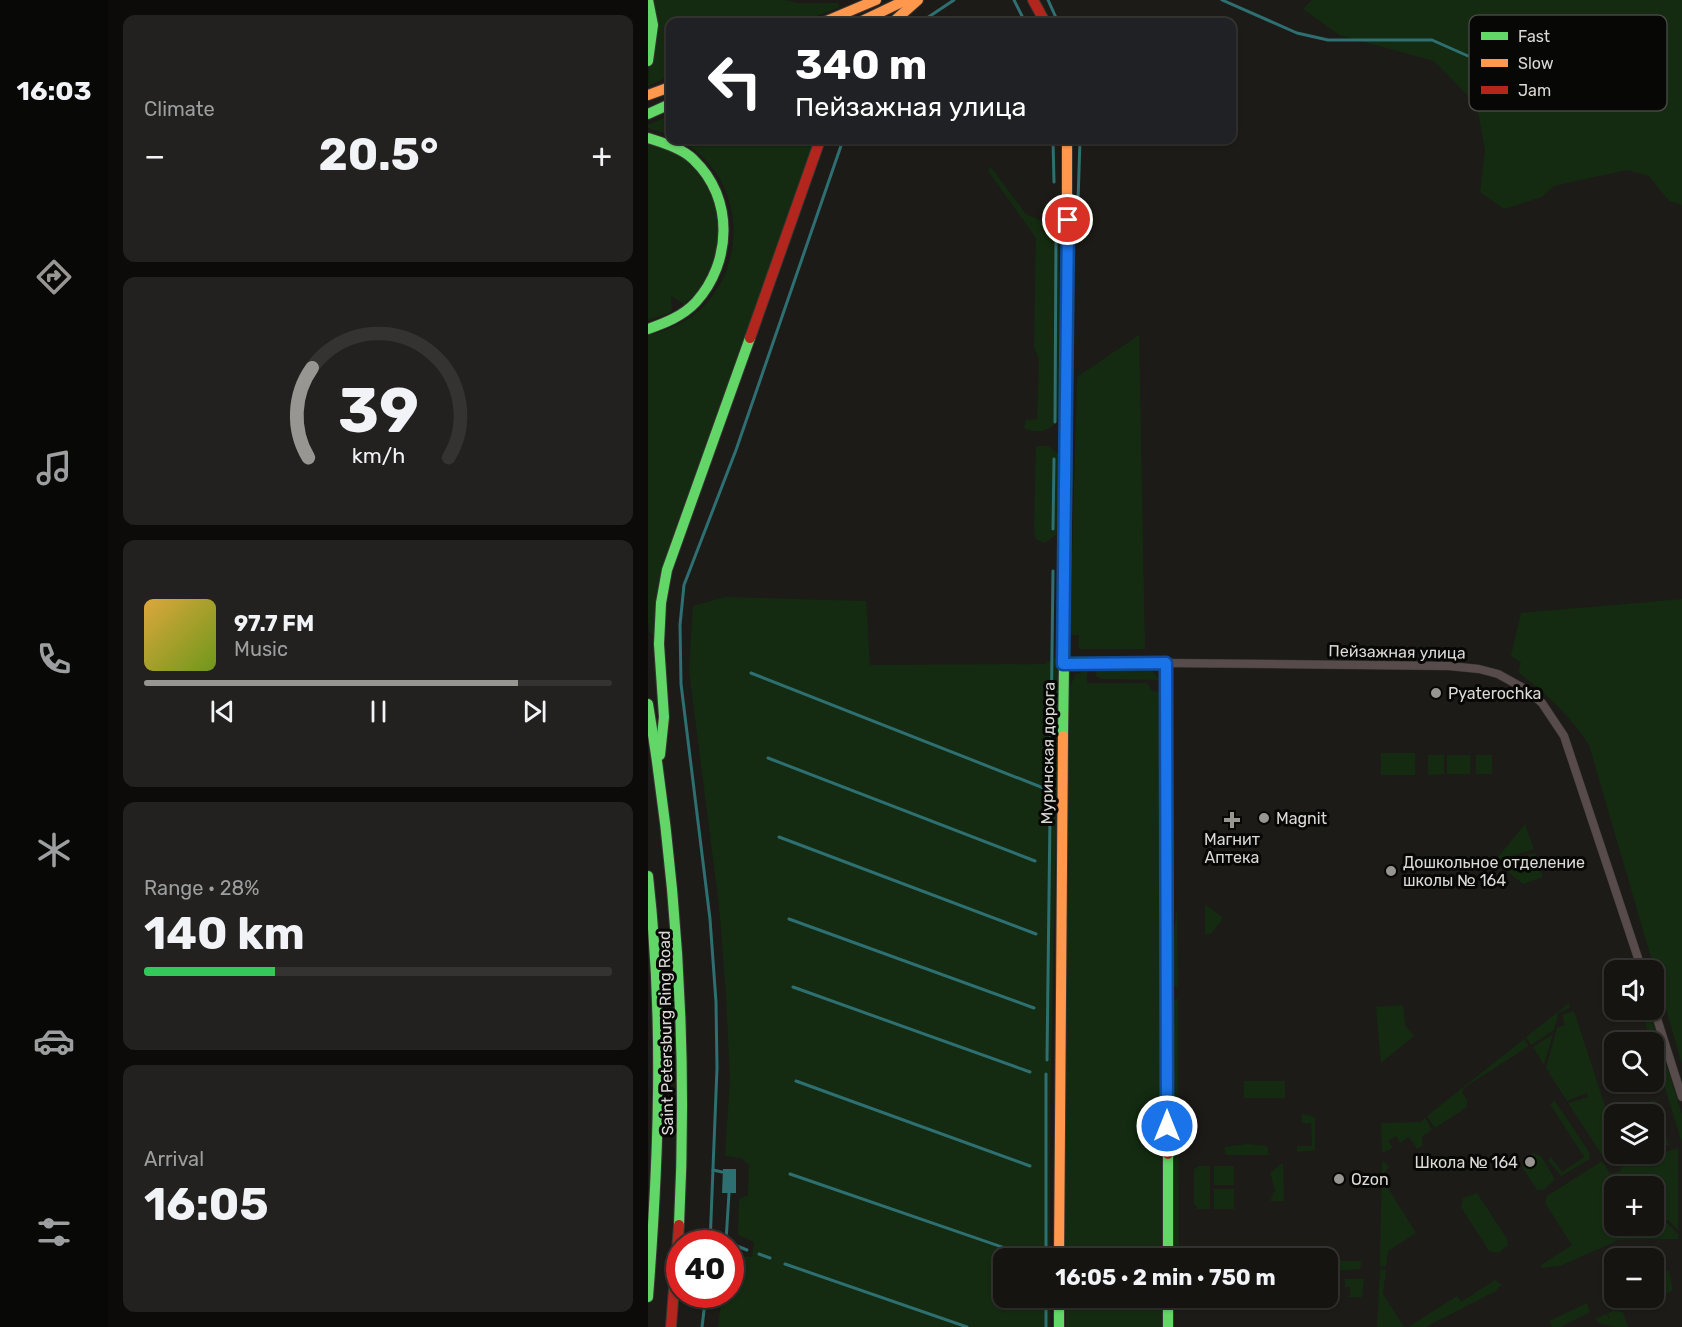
<!DOCTYPE html>
<html lang="en">
<head>
<meta charset="utf-8">
<style>
	:root { --surface:#151411; --page:#22211f; --text:#f1f3f6; --muted:#9d9e9f; --line:#343331; --accent:#989692 }
	body { margin:0; font-family:Rubik,sans-serif; background:var(--page); color:var(--text); height:100vh; display:flex; flex-direction:column; font-size:22px; white-space:nowrap }
	* { box-sizing:border-box; margin:0 }
	p { font-size:20px; color:var(--muted) }
	.icon { flex:none; width:33px; height:33px; fill:none; stroke:currentColor; stroke-width:2; stroke-linecap:round; stroke-linejoin:round }
	.map { position:relative; flex:1; overflow:hidden }
	.panel { display:flex; flex-direction:column; gap:15px; padding:15px; background:#0c0b09; width:540px }
	.panel>* { flex:none }
	.top-card { position:absolute; left:18px; top:18px; width:570px; height:126px; border-radius:12px; box-shadow:0 2px 4px #0004,0 0 0 2px var(--line); background:#202124; color:#fff; overflow:hidden }
	.controls { position:absolute; left:956px; top:960px; display:grid; gap:12px }
	.controls a { display:grid; place-items:center; width:60px; height:60px; border-radius:12px; background:var(--surface); box-shadow:0 2px 4px #0004,0 0 0 2px var(--line); font-size:30px }
	.speed { position:absolute; left:18px; top:1230px; display:flex; gap:12px; font-size:30px; font-weight:700; text-align:center }
	.speed>* { display:grid; place-content:center; width:78px; height:78px; border-radius:50%; background:var(--surface); box-shadow:0 2px 4px #0004,0 0 0 2px var(--line); line-height:1 }
	.speed .limit { border:9px solid #d22; background:#fff; color:#111 }
	.pin { position:absolute; display:grid; place-items:center; width:51px; height:51px; color:#fff; margin:-26px; border:3px solid #fff; border-radius:50%; box-shadow:0 2px 6px #0007 }
	.me { position:absolute; width:66px; margin:-33px; rotate:0deg; stroke-linejoin:round; filter:drop-shadow(0 0 4px #0008) }
	.turn { display:flex; align-items:center; gap:21px; height:126px; padding:0 30px; font-size:27px }
	.turn .icon { width:78px; height:78px; stroke-width:2.5 }
	.turn b { display:block; font-size:42px; line-height:51px }
	.big { font-size:45px; font-weight:700; line-height:1.1 }
	.panel .widget { flex:1; display:flex; flex-direction:column; justify-content:center; gap:9px; min-width:0; padding:0 21px; border-radius:12px; background:var(--page) }
	.panel .dial { align-items:center; gap:0 }
	.dial svg { height:156px; overflow:visible; fill:none; stroke:var(--line); stroke-width:7; stroke-linecap:round; text-anchor:middle }
	.dial text { fill:var(--text); stroke:none }
	.song { display:flex; align-items:center; gap:18px }
	.cover { width:72px; height:72px; border-radius:9px; background:linear-gradient(135deg,hsl(40 70% 55%),hsl(80 70% 35%)) }
	.played { height:6px; border-radius:3px; background:linear-gradient(90deg,var(--accent) 80%,var(--line) 80%) }
	.keys { display:flex; justify-content:space-around; direction:ltr }
	.heat { display:flex; justify-content:space-between; align-items:center; font-size:33px; direction:ltr }
	.charge { height:9px; border-radius:4px; background:linear-gradient(90deg,#34c759 28%,var(--line) 0) }
	.trip { position:absolute; left:345px; top:1248px; width:345px; height:60px; border-radius:12px; background:var(--surface); box-shadow:0 2px 4px #0004,0 0 0 2px var(--line); font-weight:700; line-height:60px; text-align:center }
	main { display:flex; flex:1; min-height:0 }
	.tabs { display:flex; flex-direction:column; width:108px; justify-content:space-around; align-items:center; background:#080807; color:var(--muted) }
	.tabs .icon { width:42px; height:42px }
	.tabs .current { color:var(--accent) }
	.tabs b { font-size:27px; color:var(--text) }
	.map>svg:first-child { display:block }
</style>
</head>
<body>
<main>
<nav class="tabs">
<b>16:03</b>
<svg class="icon current" aria-label="directions" viewBox="0 0 24 24"><path d="M12 3l9 9-9 9-9-9zM9 14v-3h6M13 9l2 2-2 2"/></svg>
<svg class="icon" aria-label="music" viewBox="0 0 24 24"><path d="M9 18V5l10-2v13"/><circle cx="6" cy="18" r="3"/><circle cx="16" cy="16" r="3"/></svg>
<svg class="icon" aria-label="phone" viewBox="0 0 24 24"><path d="M5 4h4l2 5-3 2q2 4 5 5l2-3 5 2v4C11 20 4 13 5 4z"/></svg>
<svg class="icon" aria-label="climate" viewBox="0 0 24 24"><path d="M12 3v18M4 7l16 10M4 17L20 7"/></svg>
<svg class="icon" aria-label="car" viewBox="0 0 24 24"><path d="M5 17H2v-5l4-1 3-4h7l3 4 3 1v5h-3M9 17h6M6 11h13"/><circle cx="7" cy="17" r="2"/><circle cx="17" cy="17" r="2"/></svg>
<svg class="icon" aria-label="filters" viewBox="0 0 24 24"><path d="M4 7h16M4 17h16"/><circle cx="9" cy="7" r="2"/><circle cx="15" cy="17" r="2"/></svg>
</nav>
<section class="panel">
<div class="widget"><p>Climate</p>
<div class="heat"><a>−</a><b class="big">20.5°</b><a>+</a></div>
</div>
<div class="widget dial"><svg viewBox="0 0 100 80">
<path d="M14 69A42 42 0 1 1 86 69"/>
<path d="M14 69A42 42 0 0 1 16 23" stroke="#989692"/>
<text x="50" y="56" font-size="32" font-weight="700">39</text>
<text x="50" y="72" font-size="11">km/h</text>
</svg></div>
<div class="widget">
<div class="song"><i class="cover"></i><div><b>97.7 FM</b><p>Music</p></div></div>
<div class="played"></div>
<div class="keys"><svg class="icon" aria-label="previous" viewBox="0 0 24 24"><path d="M18 5L8 12l10 7zM5 5v14"/></svg><svg class="icon" aria-label="pause" viewBox="0 0 24 24"><path d="M8 5v14M16 5v14"/></svg><svg class="icon" aria-label="next" viewBox="0 0 24 24"><path d="M6 5l10 7-10 7zM19 5v14"/></svg></div>
</div>
<div class="widget"><p>Range · 28%</p><b class="big">140 km</b><div class="charge"></div></div>
<div class="widget"><p>Arrival</p><b class="big">16:05</b></div>
</section>
<div class="map">
<svg width="1034" height="1327" viewBox="0 0 1034 1327">
	<rect width="100%" height="100%" fill="#1c1b17"/>
	<g fill="#142b11" fill-rule="evenodd">
		<polygon points="4,0 137,0 150,3 190,3 192,7 153,22 22,22 22,76 0,86"/>
		<polygon points="664,0 1034,0 1034,205 1021,201 1001,176 979,170 906,186 894,197 856,209 832,192 837,150 829,105 786,61 691,35 655,9"/>
		<polygon points="22,115 22,135 0,128 0,125"/>
		<path d="M32,140H168L35,507L13,575L5,635L1,632L0,621V335C97,317 117,188 32,140Z"/>
		<path d="M0,144C64,155 87,226 58,280C52,290 44,297 36,304L23,296L24,312L0,320Z"/>
		<path d="M342,166L378,214L399,223L411,236V416C407,431 388,435 376,428L378,420L389,419L391,360L386,347L388,238L340,171Z"/>
		<polygon points="491,335 497,649 431,649 431,635 424,635 422,629 429,377"/>
		<polygon points="390,446 401,446 411,455 409,534 397,543 388,539 386,532 388,447"/>
		<polygon points="77,597 218,601 222,665 389,664 397,664 412,655 402,1111 402,1258 356,1258 356,1298 402,1298 402,1327 70,1327 74,1295 82,1294 83,1255 104,1257 106,1242 90,1235 91,1199 100,1195 101,1165 93,1158 77,1156 82,1079 78,994 71,905 41,671 45,606"/>
		<path d="M1034,599V1064L941,745C921,714 898,694 870,672L873,663L863,656L873,613Z"/>
		<polygon points="439,670 439,683 499,683 504,691 512,692 514,1258 417,1258 421,690 427,675"/>
		<polygon points="447,670 498,670 504,671 512,680 453,679 448,676"/>
		<polygon points="767,753 767,775 733,775 733,753"/>
		<polygon points="780,755 796,755 796,774 780,775"/>
		<rect x="799" y="755" width="23" height="19"/>
		<rect x="828" y="755" width="16" height="19"/>
		<polygon points="877,824 886,849 851,860 850,857"/>
		<polygon points="887,853 895,877 875,884 858,870 856,863"/>
		<polygon points="557,904 575,918 563,934 557,934"/>
		<polygon points="529,906 530,989 525,984 525,940"/>
		<polygon points="530,998 531,1258 526,1258 525,1002"/>
		<polygon points="921,1003 922,1008 911,1012 906,1030 883,1045 878,1037"/>
		<polygon points="755,1005 757,1025 766,1036 733,1063 728,1007"/>
		<polygon points="993,1010 1001,1010 1034,1114 1034,1143"/>
		<polygon points="926,1011 966,1134 966,1154 972,1154 974,1159 960,1164 920,1103 940,1097 939,1093 919,1101 898,1068 909,1028 917,1025 914,1015"/>
		<polygon points="905,1034 896,1065 885,1047"/>
		<polygon points="876,1039 881,1046 817,1087 814,1092 819,1100 819,1107 787,1128 779,1116"/>
		<rect x="596" y="1081" width="41" height="17"/>
		<polygon points="1007,1100 1021,1145 1005,1150 1005,1114 966,1114 966,1117 965,1113"/>
		<polygon points="907,1101 941,1152 942,1159 913,1176 900,1160 903,1157 914,1172 936,1157 902,1104"/>
		<polygon points="654,1114 667,1117 667,1150 649,1152 649,1146 664,1146 663,1123 654,1123"/>
		<polygon points="777,1118 784,1130 774,1136 774,1146 769,1149 761,1137 752,1143 748,1136 740,1141 745,1148 734,1153 733,1123 773,1122"/>
		<polygon points="599,1144 619,1146 621,1155 578,1155 576,1147"/>
		<path d="M1030,1148V1230L1020,1220L1017,1221L1030,1234V1239L971,1240L912,1266L894,1268L893,1265L924,1245L897,1203L899,1196L954,1161L962,1174L973,1171L972,1167ZM966,1186H1005V1226H966Z"/>
		<polygon points="885,1153 893,1156 907,1179 896,1190 889,1190 874,1167 876,1159"/>
		<polygon points="734,1160 741,1167 736,1173 736,1182 768,1233 740,1251 738,1267 732,1266"/>
		<polygon points="633,1164 635,1164 636,1201 622,1201 627,1190 622,1173"/>
		<polygon points="550,1166 562,1166 562,1209 550,1209 546,1204 546,1170"/>
		<rect x="566" y="1166" width="20" height="19"/>
		<rect x="566" y="1189" width="20" height="20"/>
		<polygon points="829,1193 859,1239 860,1245 850,1253 841,1251 813,1207 815,1198"/>
		<polygon points="1013,1259 1017,1262 1017,1271 1021,1271 1025,1290 1018,1294 1013,1280 1005,1282 1005,1268"/>
		<polygon points="684,1261 714,1261 712,1269 688,1271"/>
		<polygon points="732,1269 738,1270 735,1294 756,1327 729,1327"/>
		<polygon points="697,1279 716,1279 714,1297 697,1297 702,1295 702,1287 697,1287"/>
		<polygon points="847,1280 854,1285 849,1288 850,1290 778,1327 760,1327 809,1296 813,1302"/>
		<polygon points="417,1298 514,1298 514,1327 418,1327"/>
		<polygon points="939,1303 942,1312 912,1327 904,1327 901,1321"/>
		<path d="M967,1310L975,1312L980,1327C968,1327 953,1327 947,1319L958,1314L962,1319L960,1313Z"/>
	</g>
	<polygon fill="#2e6f72" points="75,1169 88,1169 88,1193 74,1193"/>
	<g fill="none" stroke-linecap="round" stroke-linejoin="round">
		<g stroke="#2e6f72" stroke-width="3">
			<polyline points="366,0 377,22"/>
			<polyline points="400,0 410,22"/>
			<path d="M574,0L649,33L680,40H784L820,56C850,47 881,43 910,30L921,36L932,59"/>
			<polyline points="273,22 306,0"/>
			<polyline points="405,140 406,182"/>
			<polyline points="430,201 432,140"/>
			<polyline points="407,422 408,237"/>
			<polyline points="405,529 406,459"/>
			<polyline points="103,673 403,791"/>
			<polyline points="120,758 387,861"/>
			<polyline points="131,837 388,934"/>
			<polyline points="141,919 386,1008"/>
			<polyline points="145,987 382,1072"/>
			<polyline points="399,1060 405,571"/>
			<polyline points="148,1081 382,1166"/>
			<polyline points="65,1170 74,1172"/>
			<polyline points="142,1174 383,1257"/>
			<polyline points="56,1233 99,1250"/>
			<polyline points="78,1241 81,1193"/>
			<polyline points="62,1244 69,1068 68,1002 62,919 33,684 32,625 36,585 88,450 195,140"/>
			<polyline points="111,1254 122,1258"/>
			<polyline points="398,1258 398,1074"/>
			<polyline points="137,1264 319,1327"/>
			<polyline points="398,1298 398,1327"/>
			<polyline points="54,1327 58,1294"/>
		</g>
		<defs>
			<g id="street">
				<polyline points="518,663 801,666 831,669 850,674 879,690 894,703 916,736 994,970"/>
				<polyline points="1005,1006 1034,1097"/>
			</g>
			<g id="fast">
				<polyline points="0,0 5,25 0,61"/>
				<polyline points="0,114 22,104"/>
				<path d="M0,138C15,143 34,148 46,160C86,198 84,262 48,302C35,316 17,323 0,329"/>
				<polyline points="415,664 518,663 519,962"/>
				<path d="M0,704C29,877 40,1050 31,1225"/>
				<polyline points="415,736 419,453"/>
				<polyline points="12,755 16,717 11,644 13,603 19,570 102,338"/>
				<path d="M0,876C16,1017 11,1156 0,1297"/>
				<polyline points="520,1154 520,1258"/>
				<polyline points="411,1298 411,1327"/>
				<polyline points="520,1298 520,1327"/>
			</g>
			<g id="slow">
				<polyline points="176,22 228,0"/>
				<polyline points="212,22 258,0"/>
				<polyline points="245,22 270,0"/>
				<polyline points="0,95 22,87"/>
				<polyline points="419,140 419,453"/>
				<polyline points="411,1258 415,736"/>
			</g>
			<g id="jam">
				<polyline points="385,0 397,22"/>
				<polyline points="102,338 172,140"/>
				<polyline points="519,962 520,1154"/>
				<polyline points="23,1327 31,1225"/>
			</g>
		</defs>
		<use href="#street" stroke="#363532" stroke-width="9"/>
		<use href="#fast" stroke="#363532" stroke-width="12"/>
		<use href="#slow" stroke="#363532" stroke-width="12"/>
		<use href="#jam" stroke="#363532" stroke-width="12"/>
		<use href="#street" stroke="#584b4b" stroke-width="8"/>
		<use href="#fast" stroke="#63d668" stroke-width="10"/>
		<use href="#slow" stroke="#ff974d" stroke-width="10"/>
		<use href="#jam" stroke="#b3261e" stroke-width="10"/>
	</g>
	<g fill="none" stroke-linecap="round" stroke-linejoin="round">
		<defs>
			<polyline id="route" points="420,220 415,664 518,663 519,1126"/>
		</defs>
		<use href="#route" stroke="#114b97" stroke-width="15"/>
		<use href="#route" stroke="#1a73e8" stroke-width="10"/>
	</g>
	<g fill="#989692" stroke="#070705" stroke-width="2">
		<circle cx="788" cy="693" r="6"/>
		<circle cx="616" cy="818" r="6"/>
		<path d="M581 811h6v6h6v6h-6v6h-6v-6h-6v-6h6z"/>
		<circle cx="743" cy="871" r="6"/>
		<circle cx="882" cy="1162" r="6"/>
		<circle cx="691" cy="1179" r="6"/>
	</g>
	<g text-anchor="middle" dominant-baseline="central" stroke-width="6" stroke-linejoin="round" paint-order="stroke">
		<g font-size="16" fill="#dad9d5" stroke="#070705">
			<text transform="translate(749 652) rotate(1)">Пейзажная улица</text>
			<text transform="translate(400 753) rotate(-89)">Муринская дорога</text>
			<text transform="translate(18 1033) rotate(-91)">Saint Petersburg Ring Road</text>
		</g>
		<g font-size="16" fill="#dad9d5" stroke="#070705" text-anchor="start">
			<text x="800" y="693">Pyaterochka</text>
			<text x="628" y="818">Magnit</text>
			<text x="584" y="839" text-anchor="middle">Магнит<tspan x="584" dy="18">Аптека</tspan></text>
			<text x="755" y="862">Дошкольное отделение<tspan x="755" dy="18">школы № 164</tspan></text>
			<text x="870" y="1162" text-anchor="end">Школа № 164</text>
			<text x="703" y="1179">Ozon</text>
		</g>
	</g>
	<rect x="821" y="15" width="198" height="96" rx="9" fill="#070705" stroke="#464643" stroke-width="1.5"/>
	<rect x="833" y="32" width="27" height="8" fill="#63d668"/>
	<rect x="833" y="59" width="27" height="8" fill="#ff974d"/>
	<rect x="833" y="86" width="27" height="8" fill="#b3261e"/>
	<g font-size="16" fill="#dad9d5">
		<text x="870" y="42">Fast</text>
		<text x="870" y="69">Slow</text>
		<text x="870" y="96">Jam</text>
	</g>
</svg>
<div class="controls">
<a><svg class="icon" aria-label="sound" viewBox="0 0 24 24"><path d="M4 9h4l5-4v14l-5-4H4zM17 9q2 3 0 6"/></svg></a>
<a><svg class="icon" aria-label="search" viewBox="0 0 24 24"><circle cx="10" cy="10" r="6"/><path d="M15 15l6 6"/></svg></a>
<a><svg class="icon" aria-label="layers" viewBox="0 0 24 24"><path d="M12 4l9 5-9 5-9-5zM3 14l9 5 9-5"/></svg></a>
<a>+</a>
<a>−</a>
</div>
<div class="speed"><div class="limit">40</div></div>
<div class="pin" style="left:420px;top:220px;background:#d93025"><svg class="icon" aria-label="arrive" viewBox="0 0 24 24"><path d="M6 21V4h12l-3 4 3 4H6"/></svg></div>
<svg class="me" style="left:519px;top:1126px" viewBox="-20 -20 40 40"><circle r="17" fill="#1a73e8" stroke="#fff" stroke-width="3"/><path d="M0-11L8 9 0 5-8 9z" fill="#fff"/></svg>
<div class="trip">16:05 · 2 min · 750 m</div>
<div class="top-card">
<div class="turn"><svg class="icon" aria-label="left" viewBox="0 0 24 24"><path d="M17 20v-9H6M10 6l-5 5 5 5"/></svg><div><b>340 m</b>Пейзажная улица</div></div>
</div>
</div>
</main>
</body>
</html>
